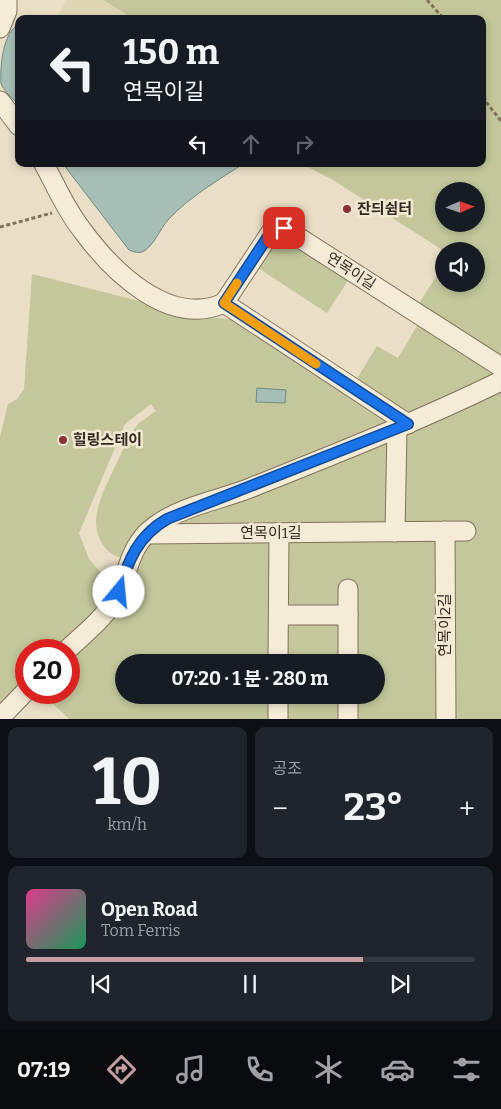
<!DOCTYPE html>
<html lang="ko">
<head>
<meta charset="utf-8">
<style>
	:root { --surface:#171b24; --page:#20242c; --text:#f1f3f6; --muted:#9ea1a6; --line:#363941; --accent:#c49da0 }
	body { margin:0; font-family:Bitter,"Noto Sans KR",serif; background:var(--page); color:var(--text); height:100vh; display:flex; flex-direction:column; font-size:19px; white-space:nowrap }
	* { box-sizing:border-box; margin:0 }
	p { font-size:16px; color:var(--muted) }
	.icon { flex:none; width:28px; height:28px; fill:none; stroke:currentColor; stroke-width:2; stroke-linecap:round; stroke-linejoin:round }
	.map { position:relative; height:719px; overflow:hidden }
	.sheet { display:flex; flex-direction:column; gap:8px; padding:8px; background:#0d0f14; flex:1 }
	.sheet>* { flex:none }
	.guide { position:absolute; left:15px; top:15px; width:471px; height:152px; border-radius:10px; box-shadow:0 2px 8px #0003; background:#171b24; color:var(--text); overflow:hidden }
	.needle { width:32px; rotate:88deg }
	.fabs { position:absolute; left:435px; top:182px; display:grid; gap:10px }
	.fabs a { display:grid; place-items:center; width:50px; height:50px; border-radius:50%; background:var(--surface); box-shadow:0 2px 8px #0003; font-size:25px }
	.speed { position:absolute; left:15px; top:639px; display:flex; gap:10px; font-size:25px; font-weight:700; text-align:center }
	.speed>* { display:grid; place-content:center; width:65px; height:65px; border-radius:50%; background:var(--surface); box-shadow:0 2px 8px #0003; line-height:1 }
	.speed .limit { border:8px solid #d22; background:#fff; color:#111 }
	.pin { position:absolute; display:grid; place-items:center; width:42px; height:42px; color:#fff; margin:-21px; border-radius:10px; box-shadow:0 2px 8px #0006 }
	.me { position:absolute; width:55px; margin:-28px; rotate:17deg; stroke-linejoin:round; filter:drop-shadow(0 0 4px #0008) }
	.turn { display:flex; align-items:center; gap:18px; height:105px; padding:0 25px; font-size:22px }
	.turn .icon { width:65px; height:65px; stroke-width:2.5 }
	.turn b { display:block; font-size:35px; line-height:42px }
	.lanes { display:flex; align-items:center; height:48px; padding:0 25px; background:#0003; justify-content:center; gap:25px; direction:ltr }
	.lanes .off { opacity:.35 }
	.big { font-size:38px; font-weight:700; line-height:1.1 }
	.sheet .card { flex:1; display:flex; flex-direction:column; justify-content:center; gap:8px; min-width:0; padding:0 18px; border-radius:10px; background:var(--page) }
	.sheet .dial { align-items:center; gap:0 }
	.dial b { font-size:65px; line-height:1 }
	.song { display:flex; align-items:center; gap:15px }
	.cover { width:60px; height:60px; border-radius:8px; background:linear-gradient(135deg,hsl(330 70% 55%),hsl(150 70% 35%)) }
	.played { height:5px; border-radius:2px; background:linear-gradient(90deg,var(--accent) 75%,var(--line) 75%) }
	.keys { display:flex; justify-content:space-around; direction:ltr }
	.heat { display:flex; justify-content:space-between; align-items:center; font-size:28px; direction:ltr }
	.sheet .tiles { flex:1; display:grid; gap:8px; grid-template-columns:1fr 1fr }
	.card:last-child { grid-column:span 2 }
	.trip { position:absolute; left:115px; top:654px; width:270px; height:50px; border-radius:25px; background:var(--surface); box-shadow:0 2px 8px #0003; font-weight:700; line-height:50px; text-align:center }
	.dock { display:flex; height:80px; justify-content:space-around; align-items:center; background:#090b0e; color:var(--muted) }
	.dock .icon { width:35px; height:35px }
	.dock .selected { color:var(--accent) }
	.dock b { font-size:22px; color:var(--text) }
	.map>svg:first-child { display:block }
</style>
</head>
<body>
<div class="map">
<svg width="501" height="719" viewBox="0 0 501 719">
	<rect width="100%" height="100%" fill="#eadec6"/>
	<polygon fill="#dfd7b4" points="67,0 103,0 134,19 56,19"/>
	<g fill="#c3c79b" fill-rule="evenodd">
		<path d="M103,0H501V376L410,414L356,380L377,346L398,358L420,321L418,305L444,264V284H476V251H444L333,180L302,164H482V19H134ZM444,191H476V224H444Z"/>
		<polygon points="281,237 349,279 327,313 255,266 273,239"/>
		<path d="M32,274L199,316L236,320L392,422L226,493L122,558C102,554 93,530 97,512C101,491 122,454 131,433L139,423L156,411L151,404L125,424L79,533L89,559L112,586L114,591L63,650H26V687L0,709V437L8,404L17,399L24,389Z"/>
		<path d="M501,388V719H69L42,693L69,692V655L161,528ZM124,662H376V695H124Z"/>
	</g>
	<g fill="#a7beb6" stroke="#6f8b83">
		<path d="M19,24V105C13,99 5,92 1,84C0,68 2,33 19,24Z"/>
		<path d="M63,164H243C217,181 189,197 168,220C160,229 154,245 144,251C139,254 134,252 129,250Z"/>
		<polygon points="257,388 286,390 285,403 256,402"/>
	</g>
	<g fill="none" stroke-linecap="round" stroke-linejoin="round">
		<defs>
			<g id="minor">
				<polyline points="0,28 7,11 7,0"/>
				<polyline points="0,101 19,126"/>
				<path d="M44,164C56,186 66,210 82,230C112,271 169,328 224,303"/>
				<polyline points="408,424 224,303 273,229 284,228 501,367"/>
				<polyline points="445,531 446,719"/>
				<polyline points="395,532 397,429"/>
				<polyline points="146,534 466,531"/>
				<polyline points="348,589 348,662"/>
				<polyline points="279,615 348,615"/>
				<path d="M67,650C83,635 103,619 114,601C130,573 127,547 155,526C182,506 220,500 250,488C335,454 419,421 501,381"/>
				<polyline points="278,662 279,533"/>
				<polyline points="348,695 348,719"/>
				<polyline points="0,718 26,691"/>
				<polyline points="278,719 278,695"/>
			</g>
		</defs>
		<use href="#minor" stroke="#83715d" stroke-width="21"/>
		<g stroke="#83715d" stroke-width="3" stroke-dasharray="4 2.5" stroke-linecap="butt">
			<polyline points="427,0 444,19"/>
			<polyline points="482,90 486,102 501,121"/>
			<polyline points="0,227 52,213"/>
		</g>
		<use href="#minor" stroke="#f5ecd8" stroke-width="19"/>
	</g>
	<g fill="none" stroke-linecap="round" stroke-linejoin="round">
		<defs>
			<path id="route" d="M119,592C128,560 138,536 167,519L408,424L224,303L273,229L284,228"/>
		</defs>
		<use href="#route" stroke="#114b97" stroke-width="12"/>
		<use href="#route" stroke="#1a73e8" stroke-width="9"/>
		<polyline stroke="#f59e0b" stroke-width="9" points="237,283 224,303 316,364"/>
	</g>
	<g fill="#8d3336" stroke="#f2e9d5" stroke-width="2">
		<circle cx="347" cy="209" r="5"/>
		<circle cx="63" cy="440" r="5"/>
	</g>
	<g text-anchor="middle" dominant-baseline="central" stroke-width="5" stroke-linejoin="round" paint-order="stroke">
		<g font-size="15" font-weight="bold" fill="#352920" stroke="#f2e9d5" text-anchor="start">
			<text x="357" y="209">잔듸쉼터</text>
			<text x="73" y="440">힐링스테이</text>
		</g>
		<g font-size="15" fill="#352920" stroke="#f2e9d5">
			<text transform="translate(351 271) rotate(33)">연목이길</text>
			<text x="271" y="533">연목이1길</text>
			<text transform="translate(445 625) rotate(-90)">연목이2길</text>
		</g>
	</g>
</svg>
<div class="fabs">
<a><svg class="needle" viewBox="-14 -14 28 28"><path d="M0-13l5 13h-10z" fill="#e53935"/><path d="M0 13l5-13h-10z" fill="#9ea1a6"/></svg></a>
<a><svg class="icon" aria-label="sound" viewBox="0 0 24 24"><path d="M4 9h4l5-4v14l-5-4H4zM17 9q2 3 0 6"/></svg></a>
</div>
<div class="speed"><div class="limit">20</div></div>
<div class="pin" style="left:284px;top:228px;background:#d93025"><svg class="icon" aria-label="arrive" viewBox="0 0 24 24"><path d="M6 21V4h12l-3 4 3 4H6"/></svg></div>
<svg class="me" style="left:119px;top:592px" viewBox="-20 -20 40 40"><circle r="19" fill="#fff"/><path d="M0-13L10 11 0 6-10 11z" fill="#1a73e8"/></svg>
<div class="trip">07:20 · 1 분 · 280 m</div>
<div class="guide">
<div class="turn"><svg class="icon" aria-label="left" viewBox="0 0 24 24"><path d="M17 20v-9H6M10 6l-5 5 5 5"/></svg><div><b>150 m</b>연목이길</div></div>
<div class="lanes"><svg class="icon" aria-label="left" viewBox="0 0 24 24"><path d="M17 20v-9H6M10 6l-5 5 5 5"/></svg><svg class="icon off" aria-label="ahead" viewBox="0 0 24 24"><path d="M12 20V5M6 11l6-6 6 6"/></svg><svg class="icon off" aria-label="right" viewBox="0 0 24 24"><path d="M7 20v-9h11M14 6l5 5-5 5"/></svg></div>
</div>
</div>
<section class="sheet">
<div class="tiles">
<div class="card dial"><b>10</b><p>km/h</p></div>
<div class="card"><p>공조</p>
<div class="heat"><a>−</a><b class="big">23°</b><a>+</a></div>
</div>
<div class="card">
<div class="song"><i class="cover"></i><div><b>Open Road</b><p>Tom Ferris</p></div></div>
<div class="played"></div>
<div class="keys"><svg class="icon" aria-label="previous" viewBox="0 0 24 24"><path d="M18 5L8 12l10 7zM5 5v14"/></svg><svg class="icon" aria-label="pause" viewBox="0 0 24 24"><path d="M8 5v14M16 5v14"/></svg><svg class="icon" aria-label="next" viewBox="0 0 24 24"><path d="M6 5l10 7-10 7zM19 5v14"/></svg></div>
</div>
</div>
</section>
<nav class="dock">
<b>07:19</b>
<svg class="icon selected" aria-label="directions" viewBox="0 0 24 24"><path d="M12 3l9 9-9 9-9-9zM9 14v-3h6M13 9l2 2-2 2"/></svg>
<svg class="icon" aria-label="music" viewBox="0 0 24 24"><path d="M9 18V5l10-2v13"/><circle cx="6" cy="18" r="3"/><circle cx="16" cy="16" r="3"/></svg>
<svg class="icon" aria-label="phone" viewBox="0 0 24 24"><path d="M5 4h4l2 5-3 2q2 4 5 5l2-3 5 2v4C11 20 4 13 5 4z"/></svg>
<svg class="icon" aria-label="climate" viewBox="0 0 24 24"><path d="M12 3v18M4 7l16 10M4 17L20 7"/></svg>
<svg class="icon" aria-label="car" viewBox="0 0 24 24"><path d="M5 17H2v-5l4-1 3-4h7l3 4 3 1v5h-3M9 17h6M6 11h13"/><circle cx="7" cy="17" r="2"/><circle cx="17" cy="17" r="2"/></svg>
<svg class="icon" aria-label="filters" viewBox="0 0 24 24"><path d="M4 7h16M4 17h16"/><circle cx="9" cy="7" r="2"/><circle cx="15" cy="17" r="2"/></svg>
</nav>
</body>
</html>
